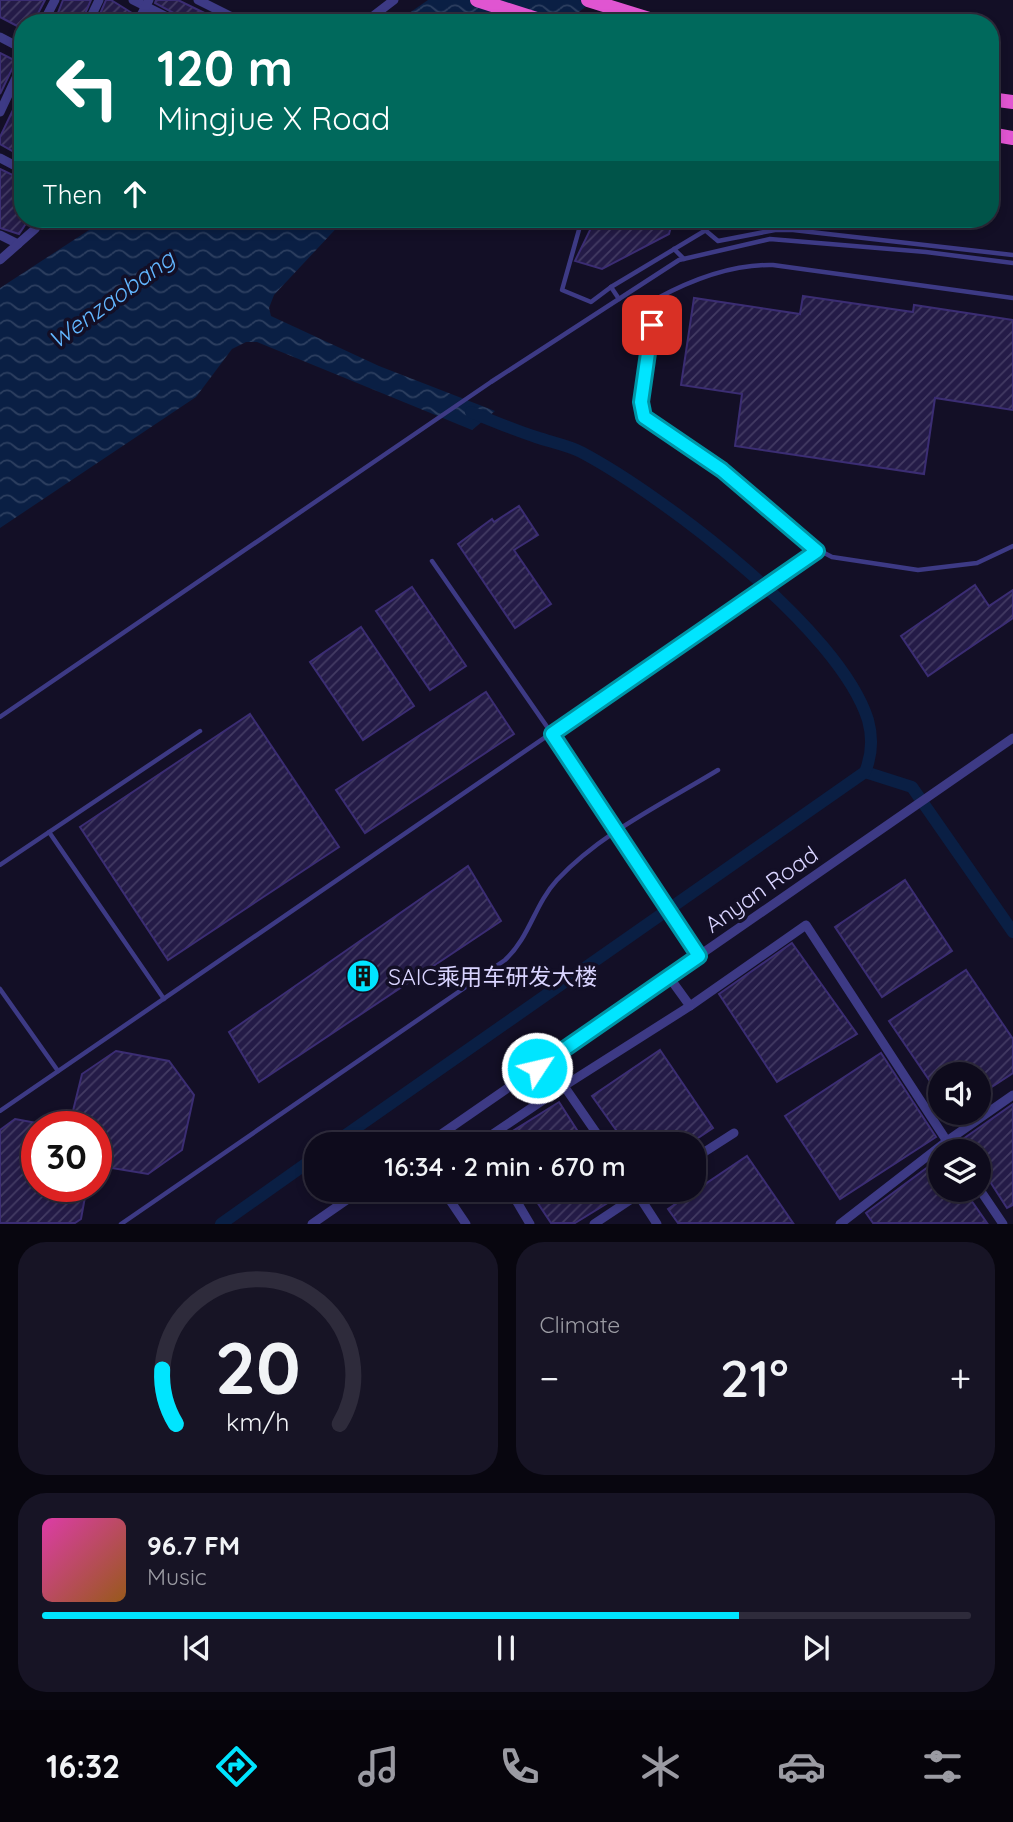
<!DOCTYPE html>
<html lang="en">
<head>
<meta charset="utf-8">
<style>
	:root { --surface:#0e0b1c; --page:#171425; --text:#f1f3f6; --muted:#9b9ba3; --line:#2e2b3b; --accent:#00e5ff }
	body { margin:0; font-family:Quicksand,"Noto Sans SC",sans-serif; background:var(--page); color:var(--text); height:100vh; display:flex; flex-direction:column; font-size:26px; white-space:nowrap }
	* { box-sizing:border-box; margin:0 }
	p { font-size:23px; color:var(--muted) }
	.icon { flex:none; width:38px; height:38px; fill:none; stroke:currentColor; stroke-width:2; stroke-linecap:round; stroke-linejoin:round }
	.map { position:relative; height:1224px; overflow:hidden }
	.panel { display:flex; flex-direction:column; gap:18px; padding:18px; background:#08060f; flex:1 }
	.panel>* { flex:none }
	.guide { position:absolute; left:14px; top:14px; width:985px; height:214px; border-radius:28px; box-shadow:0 4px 10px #0003,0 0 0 2px var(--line); background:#00695c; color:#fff; overflow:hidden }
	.fabs { position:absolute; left:928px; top:1062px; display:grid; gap:14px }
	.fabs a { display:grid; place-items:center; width:63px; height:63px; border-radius:50%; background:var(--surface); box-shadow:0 4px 10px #0003,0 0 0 2px var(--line); font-size:35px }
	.speed { position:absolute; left:21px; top:1111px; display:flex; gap:14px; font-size:35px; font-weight:700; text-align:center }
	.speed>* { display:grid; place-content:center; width:91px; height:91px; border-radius:50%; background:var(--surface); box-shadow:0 4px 10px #0003,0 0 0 2px var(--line); line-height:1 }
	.speed .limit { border:10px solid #d22; background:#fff; color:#111 }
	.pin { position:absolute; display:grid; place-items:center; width:60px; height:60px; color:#fff; margin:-30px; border-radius:14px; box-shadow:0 4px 10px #0006 }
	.me { position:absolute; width:77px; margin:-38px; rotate:55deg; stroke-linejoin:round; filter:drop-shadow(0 0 5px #0008) }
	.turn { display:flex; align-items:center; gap:24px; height:147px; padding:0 28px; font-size:32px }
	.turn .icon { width:91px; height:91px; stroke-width:2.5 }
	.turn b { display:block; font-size:49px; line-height:60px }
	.then { display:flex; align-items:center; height:66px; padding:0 28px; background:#0003; gap:14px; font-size:26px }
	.big { font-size:52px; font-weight:600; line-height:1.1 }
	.panel .card { flex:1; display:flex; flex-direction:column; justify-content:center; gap:10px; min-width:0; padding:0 24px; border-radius:28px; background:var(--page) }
	.panel .dial { align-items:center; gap:0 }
	.dial svg { height:182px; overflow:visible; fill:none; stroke:var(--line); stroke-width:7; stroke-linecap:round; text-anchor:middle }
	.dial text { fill:var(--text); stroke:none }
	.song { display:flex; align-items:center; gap:21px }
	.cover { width:84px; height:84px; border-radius:10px; background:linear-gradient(135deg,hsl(320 70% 55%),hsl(30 70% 35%)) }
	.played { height:7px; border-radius:4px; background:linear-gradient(90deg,var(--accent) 75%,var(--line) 75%) }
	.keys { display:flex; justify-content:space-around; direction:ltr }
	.heat { display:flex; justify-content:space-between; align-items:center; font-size:38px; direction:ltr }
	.panel .tiles { flex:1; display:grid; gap:18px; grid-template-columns:1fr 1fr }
	.card:last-child { grid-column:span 2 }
	.trip { position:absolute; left:304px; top:1132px; width:402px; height:70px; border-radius:28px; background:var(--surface); box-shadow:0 4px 10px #0003,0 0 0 2px var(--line); font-weight:600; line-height:70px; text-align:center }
	.menu { display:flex; height:112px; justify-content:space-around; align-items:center; background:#06040b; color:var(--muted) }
	.menu .icon { width:49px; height:49px }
	.menu .on { color:var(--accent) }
	.menu b { font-size:32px; color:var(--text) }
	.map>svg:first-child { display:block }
</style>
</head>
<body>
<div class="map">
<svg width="1013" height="1224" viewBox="0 0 1013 1224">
	<defs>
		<pattern id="water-waves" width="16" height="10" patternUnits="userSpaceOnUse" patternTransform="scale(1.75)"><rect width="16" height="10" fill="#0a1f44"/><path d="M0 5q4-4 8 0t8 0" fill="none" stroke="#2d3f60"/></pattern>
		<pattern id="building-hatch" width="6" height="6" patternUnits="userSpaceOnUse" patternTransform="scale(1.75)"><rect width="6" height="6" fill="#241b47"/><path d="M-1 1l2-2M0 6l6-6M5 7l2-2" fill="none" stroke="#433b63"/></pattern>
	</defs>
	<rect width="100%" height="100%" fill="#130f26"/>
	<g fill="url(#water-waves)">
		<polygon points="428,0 595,0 564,23 395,23"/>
		<polygon points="106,219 345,219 274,295 269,308 271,316 379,366 495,411 472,430 257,342 246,342 232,349 196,397 0,528 0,288"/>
	</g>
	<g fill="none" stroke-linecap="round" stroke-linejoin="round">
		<g stroke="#0a1f44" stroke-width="12">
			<polyline points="865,772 912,787 1013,932"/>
			<path d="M333,1144L865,772C872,755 873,738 868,720C840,630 664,496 581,452C567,445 550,442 536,437C514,430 493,421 471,412"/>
			<polyline points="221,1224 317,1156"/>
		</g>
	</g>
	<g fill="url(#building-hatch)" stroke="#3b2d73" stroke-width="2">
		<polygon points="0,0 45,0 33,23 23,23 23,29 0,17"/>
		<polygon points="63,0 91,0 81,23 54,23"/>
		<polygon points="106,0 111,0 132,13 127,23 96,23"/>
		<polygon points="156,0 178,0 225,23 192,23 155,3"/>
		<polygon points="0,53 16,61 0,94"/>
		<polygon points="23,89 23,157 0,144 0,137"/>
		<polygon points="0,169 23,180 23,219 29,219 19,234 0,228"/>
		<polygon points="601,219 673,219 669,234 602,269 575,261 591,228"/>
		<polygon points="803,296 913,312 914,305 1013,320 1013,410 935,398 924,474 735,446 742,394 681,385 694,298 800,314"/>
		<polygon points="519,506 538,535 514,550 551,604 515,628 458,544 492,519 494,522"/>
		<polygon points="975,585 989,606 1013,590 1013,618 928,676 901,636"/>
		<polygon points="412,587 466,666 430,690 376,611"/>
		<polygon points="361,627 414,706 363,740 310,662"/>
		<polygon points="486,692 514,734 365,833 336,790"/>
		<polygon points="250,714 339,847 168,960 80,827"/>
		<polygon points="468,866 501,921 259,1082 229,1032"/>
		<polygon points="905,880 952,951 882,997 835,927"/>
		<polygon points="792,943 857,1034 777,1082 719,994"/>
		<polygon points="966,970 1013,1039 1013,1073 978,1096 978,1074 940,1074 940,1096 889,1021"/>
		<polygon points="660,1050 713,1128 689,1144 626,1144 592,1096"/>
		<polygon points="116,1051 169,1061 194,1095 182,1150 148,1174 112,1168 96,1178 96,1127 52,1127 73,1111 82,1074"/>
		<polygon points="881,1053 936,1137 840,1199 785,1116"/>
		<polygon points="559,1102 586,1144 492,1144"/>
		<polygon points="1013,1104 1013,1205 1007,1208 978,1163 978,1152 971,1152 963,1139"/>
		<polygon points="15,1119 37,1123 37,1186 87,1186 81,1219 75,1223 0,1223 0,1130"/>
		<polygon points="747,1156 793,1223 678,1223 668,1209"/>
		<polygon points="940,1158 940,1190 964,1190 987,1223 873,1223 866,1213"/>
		<polygon points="529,1190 615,1190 619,1196 575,1223 551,1223"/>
	</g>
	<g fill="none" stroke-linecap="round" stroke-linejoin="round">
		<g stroke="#3d3a85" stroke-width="4.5">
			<polyline points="582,219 562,290 591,302 611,287 619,299"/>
			<polyline points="692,219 718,241 775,230 793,230 1013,255"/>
			<polyline points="674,249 684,259"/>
			<polyline points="611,287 706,230"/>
			<path d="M1013,298L773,265C733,264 691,280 656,299L641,402L644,417L722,470L807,544L832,557L918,570L977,563L1013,546"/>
			<polyline points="432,561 602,806 699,954"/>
			<polyline points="0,717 491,382 679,260 770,239 926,252 1013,263"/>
			<polyline points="49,832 164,999"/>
			<polyline points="0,865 200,731"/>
			<polyline points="0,989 58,1071"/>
			<polyline points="0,1111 817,551"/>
			<path d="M121,1224L505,960C530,937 534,905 557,880C601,833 664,803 718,770"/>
		</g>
		<g stroke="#3d3a85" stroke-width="9">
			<polyline points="133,0 179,23"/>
			<polyline points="198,0 234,18 232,23"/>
			<polyline points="234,18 244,23"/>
			<polyline points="43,23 55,0"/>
			<polyline points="88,23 99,0"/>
			<polyline points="137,23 149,0"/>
			<polyline points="364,23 394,0"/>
			<polyline points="0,37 23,49"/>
			<polyline points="0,112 23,63"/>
			<polyline points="0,158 23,170"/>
			<polyline points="0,235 18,244"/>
			<polyline points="0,260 35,229 41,219"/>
			<polyline points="690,1006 806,925 954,1152"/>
			<polyline points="427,1144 1013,738"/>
			<polyline points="483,1144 481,1142 564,1086"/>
			<polyline points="604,1144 564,1086 690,1006 669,977"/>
			<polyline points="695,1158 734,1133"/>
			<polyline points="978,1187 1003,1224"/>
			<polyline points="443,1190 466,1224"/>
			<polyline points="510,1190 530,1224"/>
			<polyline points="635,1190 657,1224"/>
			<polyline points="312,1224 361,1190"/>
			<polyline points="594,1224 645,1190"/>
			<polyline points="840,1224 947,1141 1013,1095"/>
		</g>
		<g stroke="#e055d1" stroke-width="14">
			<polyline points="477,0 549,23"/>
			<polyline points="588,0 662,23"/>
			<polyline points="990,99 1013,102"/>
			<polyline points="990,134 1013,138"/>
		</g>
	</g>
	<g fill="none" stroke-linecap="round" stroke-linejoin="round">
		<defs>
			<polyline id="route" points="537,1068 699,956 552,734 817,551 722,470 644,417 641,402 652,325"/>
		</defs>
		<use href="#route" stroke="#0095a6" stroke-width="18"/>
		<use href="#route" stroke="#00e5ff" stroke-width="12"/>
	</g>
	<defs>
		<symbol id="building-disc" viewBox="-11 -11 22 22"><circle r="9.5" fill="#00e5ff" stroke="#130f26"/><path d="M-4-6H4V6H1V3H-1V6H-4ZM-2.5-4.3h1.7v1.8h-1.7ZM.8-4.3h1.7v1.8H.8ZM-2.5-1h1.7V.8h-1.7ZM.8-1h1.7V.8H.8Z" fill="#111"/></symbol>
	</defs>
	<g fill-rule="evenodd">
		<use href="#building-disc" x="344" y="957" width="38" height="38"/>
	</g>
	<g text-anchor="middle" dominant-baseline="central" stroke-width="7" stroke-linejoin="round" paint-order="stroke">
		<g font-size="23" fill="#d9d4ff" stroke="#130f26">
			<text transform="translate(761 889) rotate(-35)">Anyan Road</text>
		</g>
		<g font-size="23" fill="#d9d4ff" stroke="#130f26" text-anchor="start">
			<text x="388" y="976">SAIC乘用车研发大楼</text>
		</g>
		<g font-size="24" font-style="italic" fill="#62b6ff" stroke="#130f26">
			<text transform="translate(111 299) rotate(-36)">Wenzaobang</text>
		</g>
	</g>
</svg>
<div class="fabs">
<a><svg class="icon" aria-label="sound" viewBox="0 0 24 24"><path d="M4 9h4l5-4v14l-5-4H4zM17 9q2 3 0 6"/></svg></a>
<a><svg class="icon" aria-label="layers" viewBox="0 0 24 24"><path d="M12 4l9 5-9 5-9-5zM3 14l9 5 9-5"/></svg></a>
</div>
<div class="speed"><div class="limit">30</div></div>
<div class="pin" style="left:652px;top:325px;background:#d93025"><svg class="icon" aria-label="arrive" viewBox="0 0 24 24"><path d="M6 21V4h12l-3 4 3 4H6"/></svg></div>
<svg class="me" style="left:537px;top:1068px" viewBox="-20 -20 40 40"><circle r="17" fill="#00e5ff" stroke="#fff" stroke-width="3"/><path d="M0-11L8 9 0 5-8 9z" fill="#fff"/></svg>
<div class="trip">16:34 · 2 min · 670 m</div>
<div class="guide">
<div class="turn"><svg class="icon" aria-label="left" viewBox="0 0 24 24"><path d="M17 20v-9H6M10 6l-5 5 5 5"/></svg><div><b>120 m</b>Mingjue X Road</div></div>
<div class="then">Then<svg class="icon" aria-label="ahead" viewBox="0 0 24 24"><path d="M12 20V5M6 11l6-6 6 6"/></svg></div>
</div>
</div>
<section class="panel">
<div class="tiles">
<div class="card dial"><svg viewBox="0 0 100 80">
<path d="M14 69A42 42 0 1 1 86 69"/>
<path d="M14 69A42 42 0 0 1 8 45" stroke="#00e5ff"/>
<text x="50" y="56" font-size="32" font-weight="700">20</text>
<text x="50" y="72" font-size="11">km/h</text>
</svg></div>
<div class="card"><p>Climate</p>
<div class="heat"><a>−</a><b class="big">21°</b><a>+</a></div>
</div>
<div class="card">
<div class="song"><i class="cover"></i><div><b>96.7 FM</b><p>Music</p></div></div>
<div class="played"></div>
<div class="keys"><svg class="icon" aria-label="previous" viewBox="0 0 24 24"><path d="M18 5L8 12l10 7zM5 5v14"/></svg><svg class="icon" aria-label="pause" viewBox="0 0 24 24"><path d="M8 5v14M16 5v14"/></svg><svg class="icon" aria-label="next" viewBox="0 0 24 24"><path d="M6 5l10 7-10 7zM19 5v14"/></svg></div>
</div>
</div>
</section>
<nav class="menu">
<b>16:32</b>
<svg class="icon on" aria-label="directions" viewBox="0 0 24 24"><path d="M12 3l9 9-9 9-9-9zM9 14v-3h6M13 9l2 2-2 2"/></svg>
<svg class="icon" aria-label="music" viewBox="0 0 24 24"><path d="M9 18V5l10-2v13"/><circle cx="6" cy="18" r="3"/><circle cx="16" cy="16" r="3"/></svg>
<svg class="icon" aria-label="phone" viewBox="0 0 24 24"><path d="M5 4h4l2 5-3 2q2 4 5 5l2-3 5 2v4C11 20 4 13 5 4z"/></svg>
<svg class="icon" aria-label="climate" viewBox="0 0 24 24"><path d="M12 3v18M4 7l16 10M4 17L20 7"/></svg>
<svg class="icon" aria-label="car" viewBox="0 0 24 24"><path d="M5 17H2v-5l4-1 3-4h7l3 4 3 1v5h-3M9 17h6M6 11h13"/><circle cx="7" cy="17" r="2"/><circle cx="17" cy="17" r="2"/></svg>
<svg class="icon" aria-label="filters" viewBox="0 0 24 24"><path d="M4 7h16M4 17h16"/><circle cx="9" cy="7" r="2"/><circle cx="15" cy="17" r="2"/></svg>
</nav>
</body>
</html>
